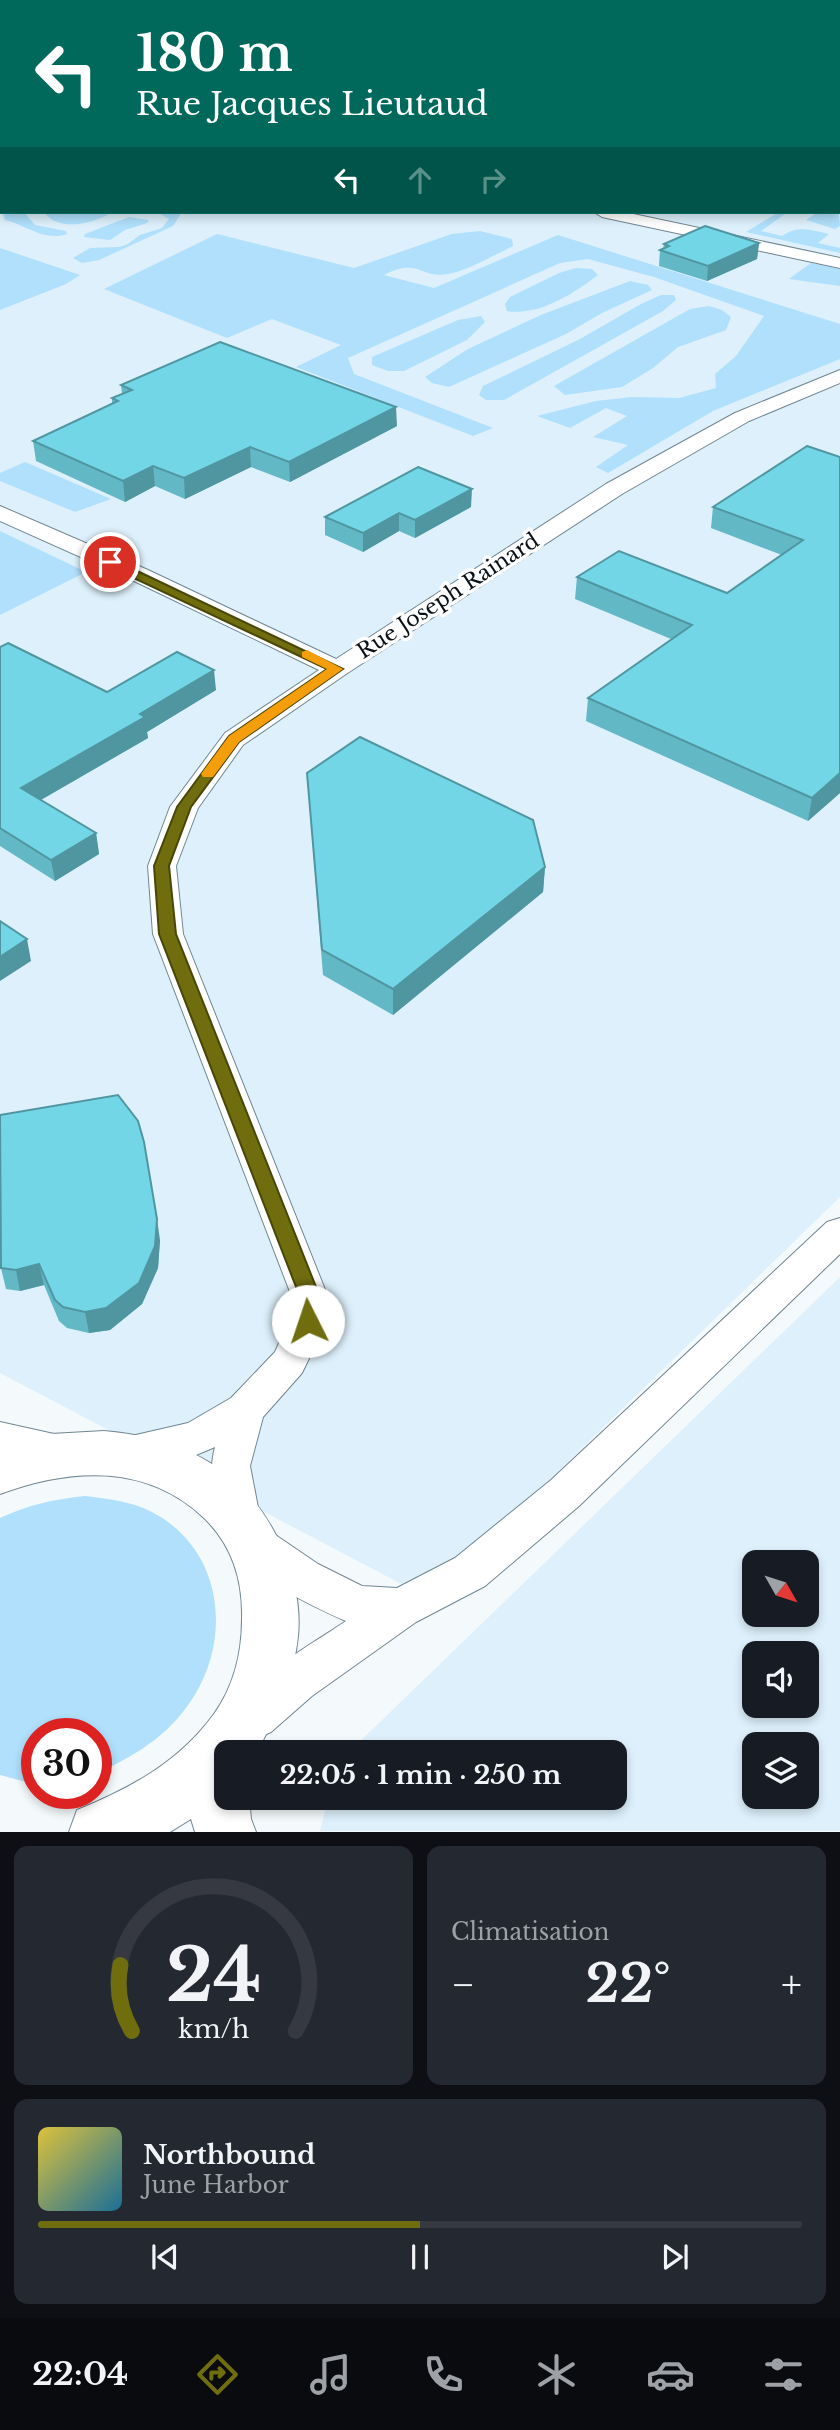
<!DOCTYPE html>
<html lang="fr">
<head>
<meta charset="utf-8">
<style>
	:root { --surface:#171b24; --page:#242831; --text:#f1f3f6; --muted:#9ea1a6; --line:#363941; --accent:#6f6d0d }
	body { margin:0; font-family:"Libre Baskerville",serif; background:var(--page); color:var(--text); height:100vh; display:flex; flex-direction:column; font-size:26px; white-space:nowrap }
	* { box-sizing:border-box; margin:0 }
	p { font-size:23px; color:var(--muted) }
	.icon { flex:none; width:38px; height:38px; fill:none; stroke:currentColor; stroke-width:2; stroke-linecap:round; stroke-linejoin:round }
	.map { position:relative; height:1832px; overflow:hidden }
	.drawer { display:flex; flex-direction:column; gap:14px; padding:14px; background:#0d0f14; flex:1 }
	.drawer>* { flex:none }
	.top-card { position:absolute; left:0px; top:0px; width:840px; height:214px; box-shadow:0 4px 10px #0003; background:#00695c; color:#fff; overflow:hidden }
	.needle { width:46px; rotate:129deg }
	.tools { position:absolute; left:742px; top:1550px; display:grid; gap:14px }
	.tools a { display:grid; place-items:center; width:77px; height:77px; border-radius:14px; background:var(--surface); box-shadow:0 4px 10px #0003; font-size:35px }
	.speed { position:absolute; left:21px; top:1718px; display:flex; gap:14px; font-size:35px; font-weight:700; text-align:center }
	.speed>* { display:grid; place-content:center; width:91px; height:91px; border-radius:50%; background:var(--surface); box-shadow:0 4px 10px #0003; line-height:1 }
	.speed .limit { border:10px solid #d22; background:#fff; color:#111 }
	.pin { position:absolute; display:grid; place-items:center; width:60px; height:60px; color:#fff; margin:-30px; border:4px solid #fff; border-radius:50%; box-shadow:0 2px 7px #0007 }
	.me { position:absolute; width:77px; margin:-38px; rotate:356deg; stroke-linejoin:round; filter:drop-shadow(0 0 5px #0008) }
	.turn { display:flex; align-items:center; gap:24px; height:147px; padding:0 21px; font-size:32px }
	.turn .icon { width:91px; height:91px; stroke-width:2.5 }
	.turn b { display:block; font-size:49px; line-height:60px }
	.lanes { display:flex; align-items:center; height:66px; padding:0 21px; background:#0003; justify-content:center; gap:35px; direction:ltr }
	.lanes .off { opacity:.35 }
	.big { font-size:52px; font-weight:800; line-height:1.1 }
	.drawer .card { flex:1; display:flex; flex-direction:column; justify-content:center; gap:10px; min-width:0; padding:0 24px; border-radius:14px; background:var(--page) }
	.drawer .dial { align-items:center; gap:0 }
	.dial svg { height:182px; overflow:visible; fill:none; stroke:var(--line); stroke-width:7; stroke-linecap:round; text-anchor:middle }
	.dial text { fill:var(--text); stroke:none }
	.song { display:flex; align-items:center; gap:21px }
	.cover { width:84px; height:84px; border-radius:10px; background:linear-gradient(135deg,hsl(50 70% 55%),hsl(200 70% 35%)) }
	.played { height:7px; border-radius:4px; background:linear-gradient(90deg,var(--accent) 50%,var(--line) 50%) }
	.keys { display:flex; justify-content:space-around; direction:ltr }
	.heat { display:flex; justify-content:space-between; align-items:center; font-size:38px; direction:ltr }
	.drawer .tiles { flex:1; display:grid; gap:14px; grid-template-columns:1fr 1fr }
	.card:last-child { grid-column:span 2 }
	.trip { position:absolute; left:214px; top:1740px; width:413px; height:70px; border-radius:14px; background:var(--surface); box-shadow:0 4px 10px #0003; font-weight:800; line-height:70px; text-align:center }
	.tabs { display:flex; height:112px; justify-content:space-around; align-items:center; background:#090b0e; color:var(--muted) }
	.tabs .icon { width:49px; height:49px }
	.tabs .current { color:var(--accent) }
	.tabs b { font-size:32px; color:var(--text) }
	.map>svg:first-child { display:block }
</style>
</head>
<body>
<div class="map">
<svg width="840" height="1832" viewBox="0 0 840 1832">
	<rect width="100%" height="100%" fill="#f4f9fc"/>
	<g fill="#ddf0fb" fill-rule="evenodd">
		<polygon points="0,0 471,2 2,2 2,212 838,212 840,56 840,1197 428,1598 0,1373"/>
		<path d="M840,1277V1831H320L328,1797H614V1752H349ZM754,1563H807V1615H754ZM754,1654H807V1706H754ZM754,1745H807V1797H754Z"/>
	</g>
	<g fill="#b0e0fc">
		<polygon points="838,202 840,226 835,229 806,220 818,212 838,212"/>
		<path d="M8,212H24L35,225L66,231L67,234C43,242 27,225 5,220L3,215Z"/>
		<path d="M44,212L109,214C91,224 58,232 44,212Z"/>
		<polygon points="157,212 182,212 173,226 99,260 82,263 73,258 90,248 119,247 128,244 140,235 162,228 169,219"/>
		<path d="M779,212H788L761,231L782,236C798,225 810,230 829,234L818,243L840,248V253L746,232Z"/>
		<polygon points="129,217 149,220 147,223 125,230 110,240 84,237 85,234"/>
		<path d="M480,231L512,239L513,246C493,255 470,270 448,274C420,279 419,257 384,275L434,288L558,235L840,324V359L713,411L608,473L596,467L628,445L593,437L627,416L606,408L570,428L537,416L596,401L632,397L679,398L716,388L715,374L736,356L764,316L654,277L588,259L560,263L348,358L354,374L493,428L473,436L296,367L341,345L272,319L227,338L104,289L217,234L354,268L452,234Z"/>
		<polygon points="0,248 80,275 66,284 0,310"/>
		<polygon points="811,263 840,269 840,286 789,279"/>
		<path d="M576,268L592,269L598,275C573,294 539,316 507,311L505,304L510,297L559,273Z"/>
		<polygon points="630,281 648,285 652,290 602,313 566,334 449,387 432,383 425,377 468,349 541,315"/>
		<polygon points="661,295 674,295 676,300 663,311 504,400 486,400 479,395 483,386 580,339 641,304"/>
		<polygon points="709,306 722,310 731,317 726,330 678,347 653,368 622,387 565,395 554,386 690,309"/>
		<polygon points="481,316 485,322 467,340 404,371 388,371 372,365 372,357 458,320"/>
		<polygon points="25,462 111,499 75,512 0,481 0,473"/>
		<polygon points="0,531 86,572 0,615"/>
		<path d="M85,1496C108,1499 131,1501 152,1512C228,1552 234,1650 182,1713C160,1741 128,1759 96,1774V1734H37V1782H26L0,1775V1518C28,1505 55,1499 85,1496Z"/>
	</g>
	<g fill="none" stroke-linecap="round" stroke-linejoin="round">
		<defs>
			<g id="street">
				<polygon points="444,0 467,0 468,2 445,2"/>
				<rect x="838" y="57" width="2" height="8"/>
				<polygon points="594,212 624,212 840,258 840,268 602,217"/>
				<path d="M840,370V383L749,421L622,494L346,674L243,745L198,808L176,866L183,934L326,1292L327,1321L302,1373L263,1417L250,1466L260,1518L254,1530L259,1528L274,1534L318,1564L362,1586L397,1588L455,1558L551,1480L827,1222L840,1218V1254L579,1506L485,1586L416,1622L312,1696L271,1732L255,1739L239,1732L233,1717C249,1678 311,1645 346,1621C314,1607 253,1579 238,1547L244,1534L239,1536L224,1531C213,1506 208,1473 215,1447L196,1455L128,1469L114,1464L108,1452L114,1440L188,1423L231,1398L275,1352L289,1321L290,1292L153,934L148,866L170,807L225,733L319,670L132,580L0,521V506L148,570L336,659L606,484L735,413Z"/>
				<polygon points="0,1422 72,1438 78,1450 72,1462 58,1467 0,1456"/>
			</g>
			<path id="secondary" d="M104,1431C185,1438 249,1471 282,1548C294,1576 301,1606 298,1636C294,1678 276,1716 257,1752H226V1797H249L251,1819L256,1832H195L191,1819L170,1832H69L77,1810C131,1788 179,1762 214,1714C234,1686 242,1652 242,1619C243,1580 232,1545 204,1518C146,1463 70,1468 0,1494V1448L51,1434Z"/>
		</defs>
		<use href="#street" stroke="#708692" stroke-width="2"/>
		<use href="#secondary" stroke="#708692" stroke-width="2"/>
		<use href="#street" fill="#fff" fill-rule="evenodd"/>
		<use href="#secondary" fill="#fff" fill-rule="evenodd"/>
		<defs>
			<g id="rail">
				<polyline points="566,0 578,2"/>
				<polyline points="584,0 597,2"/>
			</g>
		</defs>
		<use href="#rail" stroke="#6e7478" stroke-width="3.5"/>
		<use href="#rail" stroke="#fff" stroke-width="2.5" stroke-dasharray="8" stroke-linecap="butt"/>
	</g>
	<g fill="#63b8c6">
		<polygon points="791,0 840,0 840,6 838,5 838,2 799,2 791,1"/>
		<polygon points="838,73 840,74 840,201 838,200"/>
		<polygon points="759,243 757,259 707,281 659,266 660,250 663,249 664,244"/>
		<polygon points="121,385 397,426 290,482 251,467 185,499 155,486 125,502 36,461 33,441 112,404 112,398 122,394"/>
		<polygon points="840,457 840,793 808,821 586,721 588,698 671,639 575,599 577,577 727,593 782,555 711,528 713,507"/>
		<polygon points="471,507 415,538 399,531 363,552 325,535 325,517"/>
		<polygon points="0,647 107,692 216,690 147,732 148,738 41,800 96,833 99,854 55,881 0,846"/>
		<polygon points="307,773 545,867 543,892 393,1015 323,975"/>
		<polygon points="160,1240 158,1268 142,1304 110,1330 89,1333 67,1328 59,1321 44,1285 20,1291 6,1289 1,1268"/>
	</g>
	<g fill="#5096a1">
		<polygon points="7,0 54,0 49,2 2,2 2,17 0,18 0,2"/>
		<polygon points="759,243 757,259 707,281 708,266"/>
		<polygon points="396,407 397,426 290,482 289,462"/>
		<polygon points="250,447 251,467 185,499 184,478"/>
		<polygon points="153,466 155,486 125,502 123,481"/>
		<polygon points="472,489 471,507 415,538 415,520"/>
		<polygon points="399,513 399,531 363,552 363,533"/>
		<polygon points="214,670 216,690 147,732 148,738 25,809 21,788 140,714"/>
		<polygon points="840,773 840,793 808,821 812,798"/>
		<polygon points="96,833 99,854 55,881 51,860"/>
		<polygon points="545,867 543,892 393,1015 393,989"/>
		<polygon points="27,939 31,961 0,981 0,957"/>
		<polygon points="157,1219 160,1240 158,1268 142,1304 110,1330 89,1333 85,1312"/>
		<polygon points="39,1264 44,1285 20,1291 16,1270"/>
	</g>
	<g fill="#73d6e6" stroke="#5096a1" stroke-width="2">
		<polygon points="220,0 375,0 386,2 215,2"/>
		<polygon points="838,73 840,74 840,107 838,109"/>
		<polygon points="838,117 840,118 840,185 838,185"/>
		<polygon points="705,226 759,243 708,266 660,250 669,246 664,244"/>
		<polygon points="220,342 396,407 289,462 250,447 184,478 153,466 123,481 33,441 118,401 112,398 132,390 121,385"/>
		<polygon points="807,446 840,457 840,773 812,798 588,698 692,625 577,577 619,551 727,593 803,540 713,507"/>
		<polygon points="418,467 472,489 415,520 399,513 363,533 325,517"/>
		<polygon points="8,643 107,692 177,652 214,670 140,714 145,717 21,788 96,833 51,860 0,828 0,647"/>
		<polygon points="360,737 533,820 545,867 393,989 322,950 307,773"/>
		<polygon points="0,921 27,939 0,957"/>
		<polygon points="118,1095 138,1121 144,1142 157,1219 155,1246 139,1283 106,1308 85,1312 63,1307 55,1300 39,1264 16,1270 1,1268 0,1115"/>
	</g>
	<polygon fill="#6f6d0d" stroke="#484708" stroke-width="2" points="110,558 343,669 239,742 191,807 169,866 176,934 318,1292 318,1321 315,1326 308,1329 301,1326 298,1321 298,1292 159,934 154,866 177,807 229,736 327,669 106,565 104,562"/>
	<polygon fill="#f59e0b" points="307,650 343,669 239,742 213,777 203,777 201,774 229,736 327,669 302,657 302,652"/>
	<g text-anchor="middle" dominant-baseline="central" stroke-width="7" stroke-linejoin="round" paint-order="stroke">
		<g font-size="21" fill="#091116" stroke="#fff">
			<text transform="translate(448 596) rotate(-33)">Rue Joseph Rainard</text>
		</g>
	</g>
</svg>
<div class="tools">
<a><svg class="needle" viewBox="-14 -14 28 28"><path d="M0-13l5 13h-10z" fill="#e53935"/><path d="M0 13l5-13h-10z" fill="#9ea1a6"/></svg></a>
<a><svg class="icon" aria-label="sound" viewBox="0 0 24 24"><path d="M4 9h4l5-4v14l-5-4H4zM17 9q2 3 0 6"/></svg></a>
<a><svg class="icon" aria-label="layers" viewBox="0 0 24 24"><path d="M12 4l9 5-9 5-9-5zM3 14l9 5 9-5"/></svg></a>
</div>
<div class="speed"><div class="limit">30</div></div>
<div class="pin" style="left:110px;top:562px;background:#d93025"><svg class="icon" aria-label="arrive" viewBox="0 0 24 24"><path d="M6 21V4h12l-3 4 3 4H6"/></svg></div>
<svg class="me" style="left:308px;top:1321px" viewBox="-20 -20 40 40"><circle r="19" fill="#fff"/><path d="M0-13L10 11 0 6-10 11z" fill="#6f6d0d"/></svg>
<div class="trip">22:05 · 1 min · 250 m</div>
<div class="top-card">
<div class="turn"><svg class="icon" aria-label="left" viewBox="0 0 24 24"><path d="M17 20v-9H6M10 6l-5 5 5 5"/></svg><div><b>180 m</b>Rue Jacques Lieutaud</div></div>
<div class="lanes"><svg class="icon" aria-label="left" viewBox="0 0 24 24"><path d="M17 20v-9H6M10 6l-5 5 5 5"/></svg><svg class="icon off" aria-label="ahead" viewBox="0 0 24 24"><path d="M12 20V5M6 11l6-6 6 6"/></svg><svg class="icon off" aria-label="right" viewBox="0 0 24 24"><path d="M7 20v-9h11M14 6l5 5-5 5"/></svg></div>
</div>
</div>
<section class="drawer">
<div class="tiles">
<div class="card dial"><svg viewBox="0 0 100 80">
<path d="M14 69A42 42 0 1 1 86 69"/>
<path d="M14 69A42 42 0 0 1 9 40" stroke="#6f6d0d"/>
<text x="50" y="56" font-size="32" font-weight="700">24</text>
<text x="50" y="72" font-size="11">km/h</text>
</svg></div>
<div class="card"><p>Climatisation</p>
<div class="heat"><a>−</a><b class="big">22°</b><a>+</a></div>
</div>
<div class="card">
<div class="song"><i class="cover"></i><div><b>Northbound</b><p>June Harbor</p></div></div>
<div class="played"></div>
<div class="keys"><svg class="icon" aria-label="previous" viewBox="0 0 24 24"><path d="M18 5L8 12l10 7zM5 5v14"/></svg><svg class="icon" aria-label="pause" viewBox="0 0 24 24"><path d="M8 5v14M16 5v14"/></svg><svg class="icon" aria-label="next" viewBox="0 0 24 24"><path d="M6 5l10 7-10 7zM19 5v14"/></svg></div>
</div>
</div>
</section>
<nav class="tabs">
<b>22:04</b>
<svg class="icon current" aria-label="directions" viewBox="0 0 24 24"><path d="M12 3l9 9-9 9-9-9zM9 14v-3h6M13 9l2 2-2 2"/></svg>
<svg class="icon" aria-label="music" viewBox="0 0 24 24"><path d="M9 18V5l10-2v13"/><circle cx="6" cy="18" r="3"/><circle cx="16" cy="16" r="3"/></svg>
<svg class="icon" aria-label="phone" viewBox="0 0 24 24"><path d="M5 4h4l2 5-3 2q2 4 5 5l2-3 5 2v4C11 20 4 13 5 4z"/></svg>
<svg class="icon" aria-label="climate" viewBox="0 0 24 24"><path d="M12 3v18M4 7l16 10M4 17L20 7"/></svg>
<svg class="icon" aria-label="car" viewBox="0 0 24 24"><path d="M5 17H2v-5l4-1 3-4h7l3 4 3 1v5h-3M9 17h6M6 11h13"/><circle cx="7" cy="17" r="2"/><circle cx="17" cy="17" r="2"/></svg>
<svg class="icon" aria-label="filters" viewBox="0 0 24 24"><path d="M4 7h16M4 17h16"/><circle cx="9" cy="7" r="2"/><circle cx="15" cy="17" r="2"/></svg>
</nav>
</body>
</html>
